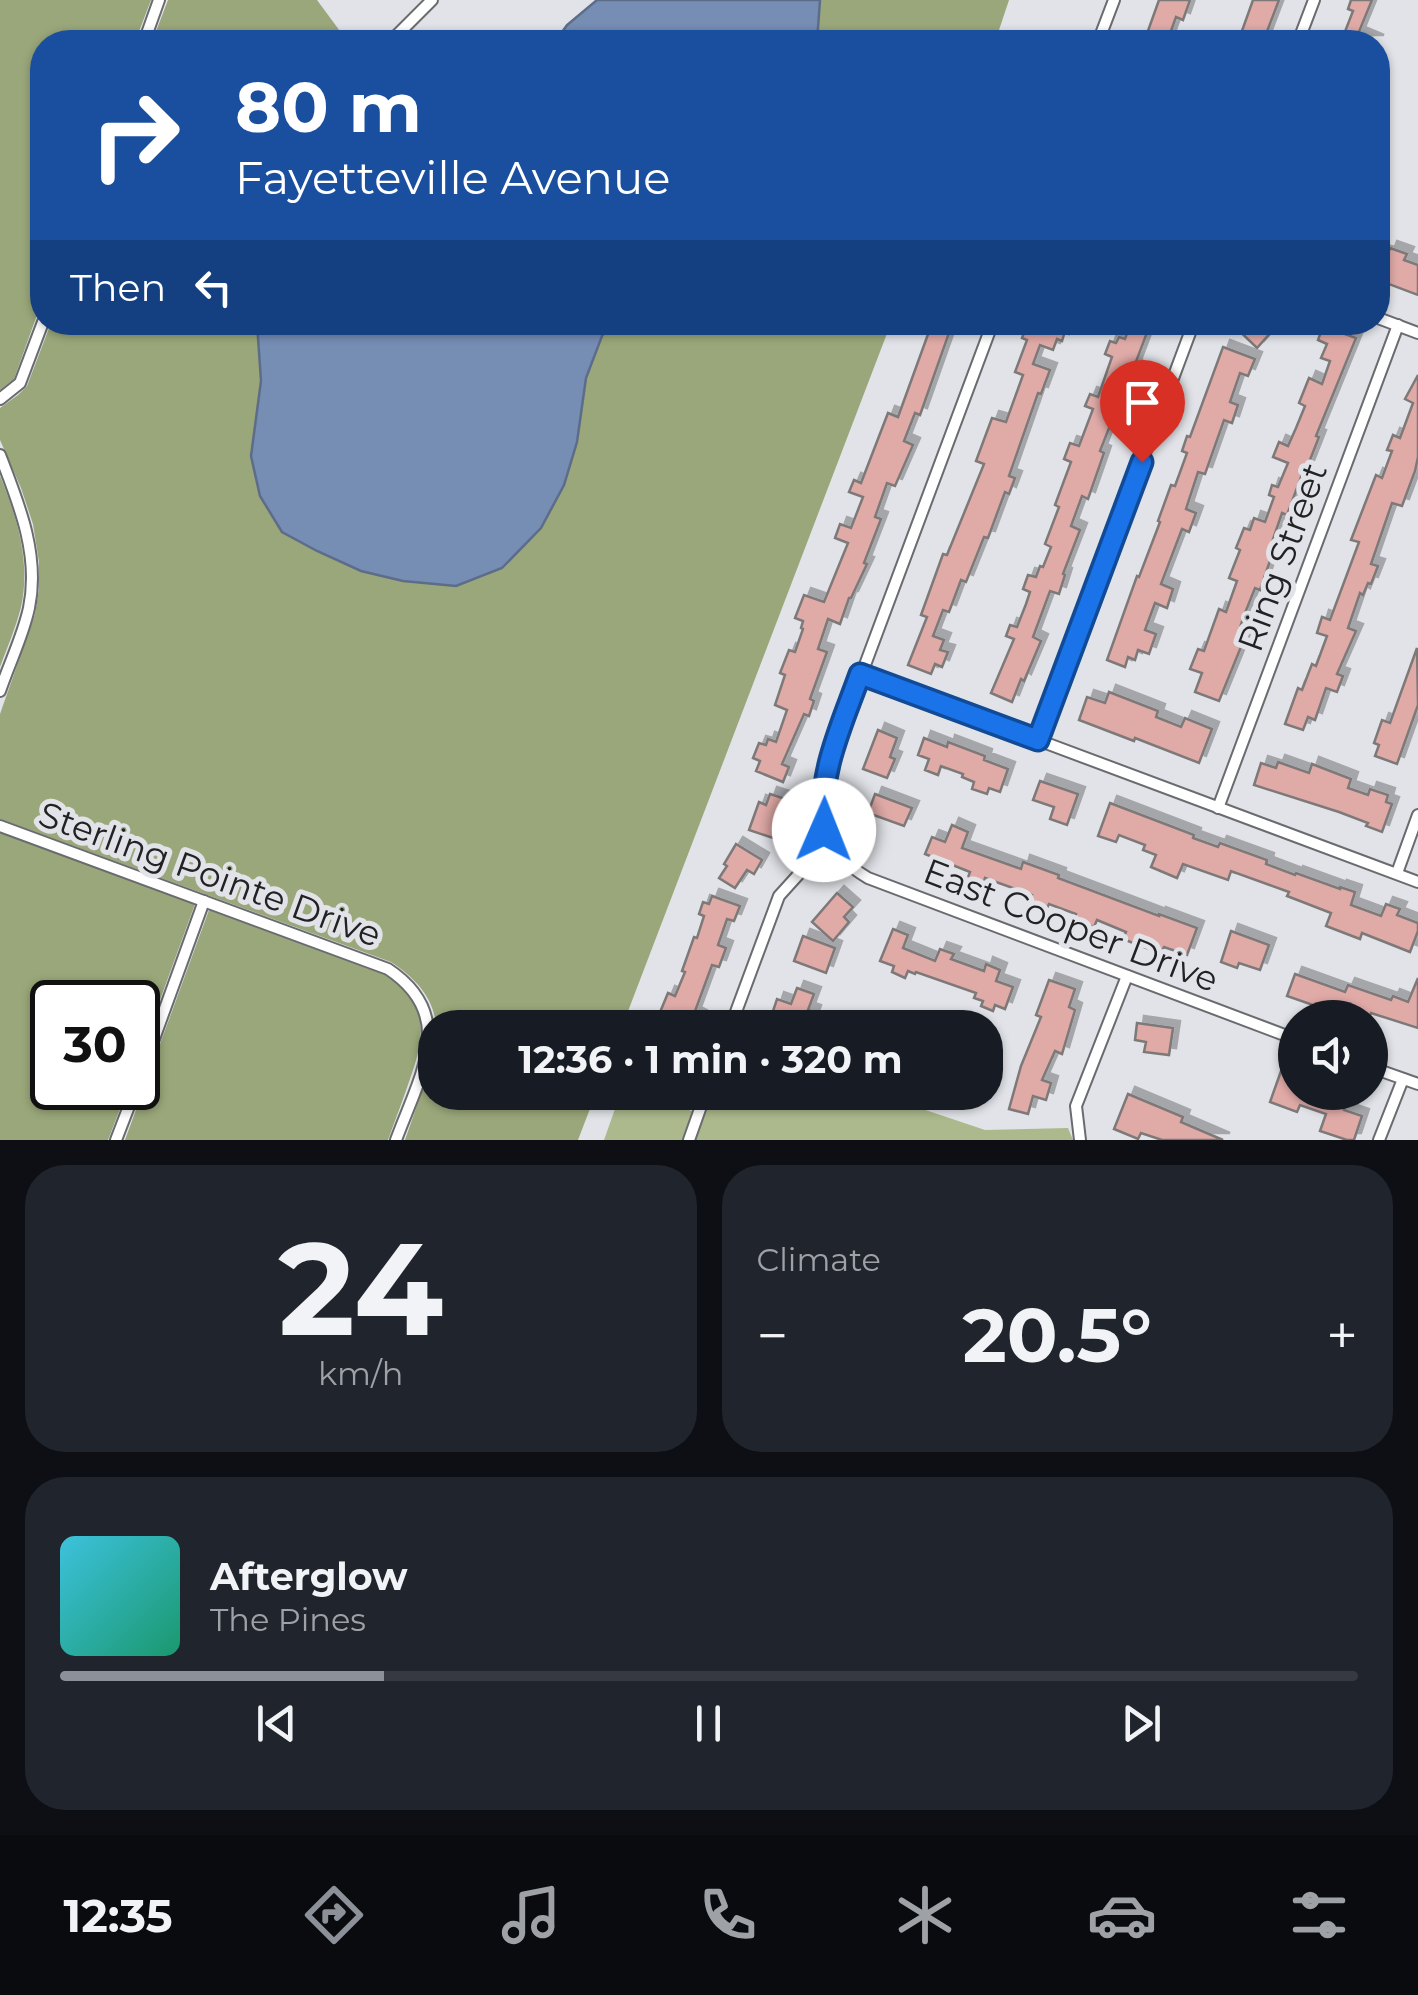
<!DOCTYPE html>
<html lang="en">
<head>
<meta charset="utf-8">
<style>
	:root { --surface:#171b24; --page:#20242c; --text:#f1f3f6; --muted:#9ea1a6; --line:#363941; --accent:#8c9099 }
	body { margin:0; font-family:Montserrat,sans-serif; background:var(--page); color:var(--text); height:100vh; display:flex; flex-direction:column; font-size:38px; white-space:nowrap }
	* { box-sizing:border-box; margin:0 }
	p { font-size:32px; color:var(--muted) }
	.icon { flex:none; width:55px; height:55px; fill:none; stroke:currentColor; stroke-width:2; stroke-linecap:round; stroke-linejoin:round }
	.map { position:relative; height:1140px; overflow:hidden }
	.details { display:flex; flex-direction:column; gap:25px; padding:25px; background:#0d0f14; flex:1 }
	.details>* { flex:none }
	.top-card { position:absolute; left:30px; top:30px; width:1360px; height:305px; border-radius:40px; box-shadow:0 2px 8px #0004; background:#1a4fa0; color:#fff; overflow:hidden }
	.buttons { position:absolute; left:1278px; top:1000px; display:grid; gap:20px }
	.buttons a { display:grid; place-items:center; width:110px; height:110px; border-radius:50%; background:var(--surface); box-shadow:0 2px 8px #0004; font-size:50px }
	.speed { position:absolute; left:30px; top:980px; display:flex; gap:20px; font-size:50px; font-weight:700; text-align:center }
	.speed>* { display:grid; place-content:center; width:130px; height:130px; border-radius:50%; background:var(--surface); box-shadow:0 2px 8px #0004; line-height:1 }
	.speed .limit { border:5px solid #111; border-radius:15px; background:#fff; color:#111 }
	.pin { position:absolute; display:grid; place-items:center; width:85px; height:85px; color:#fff; margin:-102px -42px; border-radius:50% 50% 50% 0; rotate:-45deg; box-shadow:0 0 10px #0007 }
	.pin .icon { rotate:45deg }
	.me { position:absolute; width:110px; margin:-55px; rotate:1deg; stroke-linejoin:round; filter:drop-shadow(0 0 8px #0008) }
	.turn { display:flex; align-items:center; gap:35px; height:210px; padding:0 40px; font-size:45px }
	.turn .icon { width:130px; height:130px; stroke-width:2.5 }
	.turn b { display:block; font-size:70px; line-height:85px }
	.then { display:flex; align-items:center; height:95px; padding:0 40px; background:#0003; gap:20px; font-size:38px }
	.big { font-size:75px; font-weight:700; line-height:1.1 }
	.details .tile { flex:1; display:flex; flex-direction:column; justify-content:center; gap:15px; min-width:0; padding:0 35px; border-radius:40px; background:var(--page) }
	.details .dial { align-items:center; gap:0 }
	.dial b { font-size:130px; line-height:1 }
	.song { display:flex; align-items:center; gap:30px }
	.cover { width:120px; height:120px; border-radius:15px; background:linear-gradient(135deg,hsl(190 70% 55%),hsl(160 70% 35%)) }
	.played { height:10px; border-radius:5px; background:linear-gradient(90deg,var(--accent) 25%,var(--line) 25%) }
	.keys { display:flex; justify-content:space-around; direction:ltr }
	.heat { display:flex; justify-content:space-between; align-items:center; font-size:55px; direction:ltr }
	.details .tiles { flex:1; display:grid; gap:25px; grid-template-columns:1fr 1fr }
	.tile:last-child { grid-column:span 2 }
	.trip { position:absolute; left:418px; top:1010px; width:585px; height:100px; border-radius:40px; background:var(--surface); box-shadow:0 2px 8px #0004; font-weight:700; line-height:100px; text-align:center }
	.tabs { display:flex; height:160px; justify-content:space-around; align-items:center; background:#090b0e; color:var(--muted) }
	.tabs .icon { width:70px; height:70px }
	.tabs .active { color:var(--accent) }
	.tabs b { font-size:45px; color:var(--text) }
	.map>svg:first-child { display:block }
</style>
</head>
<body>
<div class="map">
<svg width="1418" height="1140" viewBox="0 0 1418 1140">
	<defs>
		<filter id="shadow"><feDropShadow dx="7" dy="-7" stdDeviation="0" flood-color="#0004"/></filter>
	</defs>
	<rect width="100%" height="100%" fill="#e1e3e8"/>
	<polygon fill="#abb98c" points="621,1092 638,1093 704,1115 713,1093 875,1093 985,1130 1068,1128 1073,1140 604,1140"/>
	<g fill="#9aa77a">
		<polygon points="0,0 151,0 135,42 42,42 42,301 14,379 0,390"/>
		<polygon points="168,0 317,0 348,42 152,42"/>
		<polygon points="820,0 1009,0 995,42 817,42"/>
		<path d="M51,323H257L261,381L251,456L282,532L317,551L361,571L403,581L456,586L541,528L564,485L577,442L586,378L602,336L612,323H891L622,1027H436C435,998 414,977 391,962L0,819V714L35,614L39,589V562L33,524L21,488L0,440V408L18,395L27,386Z"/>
		<path d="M0,476C17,517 31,562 21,607C16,627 7,648 0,667Z"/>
		<polygon points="0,833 195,904 138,1060 138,1002 52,1002 52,1088 128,1088 108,1140 0,1140"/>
		<path d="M209,910L385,975C429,1004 426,1034 410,1079C403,1100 395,1120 388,1140H125Z"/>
		<polygon points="435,1054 435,1092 596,1093 578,1140 405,1140"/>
	</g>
	<g fill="#768db4" stroke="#5d6d89" stroke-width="2.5">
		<polygon points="597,0 820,0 817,42 555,42 567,25"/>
		<polygon points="257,323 257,322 612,323 602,336 586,378 577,442 564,485 541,528 502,568 456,586 403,581 361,571 317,551 282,532 260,496 251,456 261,381"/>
	</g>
	<g fill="#e0aaa7" stroke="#7e7979" stroke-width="2.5" filter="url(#shadow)">
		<polygon points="1159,0 1190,0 1183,20 1176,17 1167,42 1144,42"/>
		<polygon points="1253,0 1279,0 1263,42 1238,42"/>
		<polygon points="1351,0 1372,0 1358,34 1377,42 1341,42 1353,11 1348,9"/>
		<polygon points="1390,248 1407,254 1404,260 1418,265 1418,295 1378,280 1378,259 1380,252 1388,254"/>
		<polygon points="1028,322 1063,322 1062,326 1066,328 1062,341 1057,339 1053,350 1040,345 1033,364 1050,370 1041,394 1038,393 1009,476 1015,478 1009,494 1005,492 988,538 984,537 966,582 961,580 949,612 943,610 933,636 944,640 940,650 948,652 942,667 935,664 931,674 908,665 927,617 921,615 943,554 947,555 984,464 976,461 992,418 1006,422 1023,375 1015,372 1027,340 1022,338"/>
		<polygon points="1131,322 1151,322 1134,367 1139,369 1126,405 1122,404 1114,424 1111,423 1100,451 1104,453 1088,499 1082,496 1071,526 1080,530 1063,574 1065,575 1059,594 1050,591 1033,637 1041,641 1024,681 1021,679 1012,702 991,693 1014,639 1006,636 1010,625 1017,627 1026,604 1030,592 1023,589 1028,575 1036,577 1040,566 1043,567 1051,547 1045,544 1059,507 1055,505 1071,462 1064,459 1070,443 1079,446 1093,409 1085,406 1090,394 1098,397 1112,357 1105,354 1110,341 1116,343 1119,337 1125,339"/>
		<polygon points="1230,322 1280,322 1257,348"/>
		<polygon points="931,326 949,333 920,415 915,413 904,441 913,445 895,486 887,483 875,517 881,519 864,563 867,564 851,598 849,598 840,624 828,619 818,649 827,652 810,699 814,701 809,716 804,714 782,764 789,767 783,782 756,771 760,761 753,758 759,743 766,745 768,739 776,742 787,710 775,705 785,675 780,673 789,650 795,652 803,629 801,628 803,621 795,618 804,595 824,602 848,543 835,538 840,524 851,528 863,497 849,492 854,480 861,483 888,413 898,417"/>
		<polygon points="1323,326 1356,338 1316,436 1319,437 1306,470 1304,469 1287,515 1282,513 1271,545 1275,546 1260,590 1255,588 1243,618 1238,635 1245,637 1219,701 1195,692 1202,673 1190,669 1198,649 1204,651 1219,609 1226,612 1237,581 1229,578 1240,550 1236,548 1244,528 1250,530 1254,518 1265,522 1274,497 1269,495 1272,485 1278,487 1288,463 1273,457 1279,442 1288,446 1296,428 1305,406 1299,403 1309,378 1322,384 1330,361 1321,358 1327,344 1318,340"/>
		<polygon points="1223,347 1255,359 1248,376 1240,373 1230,402 1238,405 1232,423 1224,420 1205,474 1198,472 1186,509 1196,513 1189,532 1182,529 1161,584 1173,589 1167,608 1155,603 1145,630 1156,634 1149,654 1138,650 1135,660 1128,657 1125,667 1107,660 1137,576 1139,577 1160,522 1158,521 1171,485 1175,486 1187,453 1182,451 1187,436 1190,437"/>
		<polygon points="1418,375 1418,457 1415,471 1402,506 1392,503 1371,564 1378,566 1371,584 1368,583 1363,595 1360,593 1348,628 1356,631 1337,674 1343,676 1337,692 1326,688 1315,720 1308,717 1303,730 1285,724 1298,688 1302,690 1312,664 1316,666 1327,636 1317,633 1322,617 1330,620 1359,542 1351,540 1376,475 1382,478 1392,451 1387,450 1393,435 1400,438 1413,403 1405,399"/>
		<polygon points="1417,648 1418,705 1397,764 1375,756 1379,745 1374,743 1382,720 1390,723"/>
		<polygon points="1109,692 1158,711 1156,717 1181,727 1185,718 1212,729 1199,763 1135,738 1134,741 1079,720 1087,697 1105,703"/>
		<polygon points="878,730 897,738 890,757 895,759 887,778 863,769"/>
		<polygon points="924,738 947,747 948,742 985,756 984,760 1008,769 1000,792 989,788 987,794 972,789 974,782 962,777 963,774 941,766 938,775 925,770 929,759 918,755"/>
		<polygon points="1278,762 1309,773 1312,764 1351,779 1348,788 1368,795 1370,789 1388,795 1386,802 1392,804 1382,832 1366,826 1368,823 1339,812 1254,785 1261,763 1276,768"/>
		<polygon points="1040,781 1078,794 1067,825 1050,819 1054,807 1033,800"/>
		<polygon points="770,794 792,801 779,840 749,830 759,802 766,805"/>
		<polygon points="875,794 912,808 904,826 868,813"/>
		<polygon points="1110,803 1194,835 1193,838 1218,847 1220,843 1267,860 1266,864 1295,875 1296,873 1340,889 1340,887 1355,892 1351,905 1381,916 1386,904 1400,909 1397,915 1418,923 1418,931 1410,952 1362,933 1360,939 1326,926 1331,913 1287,896 1289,892 1231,871 1228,880 1183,864 1177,878 1151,867 1156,855 1143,850 1145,845 1119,835 1116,842 1098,836"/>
		<polygon points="952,825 968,832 962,848 1021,869 1023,862 1059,875 1058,878 1159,916 1159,914 1197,928 1187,955 1164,947 1161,953 1138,945 1123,939 1126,932 1097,920 1094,927 1074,920 1076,914 1049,904 1047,908 1030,902 1032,895 985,878 983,886 967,880 970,872 925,854 932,837 945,842"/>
		<polygon points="736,844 762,860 754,874 747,870 735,888 719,878 727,866 724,864"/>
		<polygon points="837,893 853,907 844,917 849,922 833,941 812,922"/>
		<polygon points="712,896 740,906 734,921 727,919 718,945 726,948 719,967 712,965 694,1014 700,1017 696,1028 684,1028 658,1017 668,993 675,996 685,972 682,971 694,937 697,938 704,916 699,914 703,902 709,904"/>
		<polygon points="893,929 908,935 903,948 935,961 940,949 954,954 951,959 984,971 986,964 1000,970 996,981 1013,987 1005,1009 995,1005 993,1011 981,1006 983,1001 974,998 976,993 916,972 915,974 908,971 905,978 892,972 894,966 880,961"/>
		<polygon points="1231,931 1269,945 1260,970 1239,963 1237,968 1221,962"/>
		<polygon points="803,936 835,948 826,973 794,961"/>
		<polygon points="1295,974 1345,992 1348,985 1391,1000 1393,996 1408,1002 1418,978 1418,1028 1371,1013 1369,1018 1350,1018 1287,996"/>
		<polygon points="1049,980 1075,989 1069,1007 1075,1010 1062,1054 1055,1051 1042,1080 1051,1083 1046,1100 1033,1096 1028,1114 1009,1109 1021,1066 1041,1017 1036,1015"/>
		<polygon points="797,988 814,994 808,1010 814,1012 809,1027 772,1014 777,999 791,1004"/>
		<polygon points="1137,1023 1173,1028 1169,1055 1144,1052 1146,1042 1135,1040"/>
		<polygon points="1281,1071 1295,1076 1295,1092 1324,1092 1347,1101 1344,1110 1362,1116 1354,1140 1347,1140 1320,1131 1326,1114 1300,1105 1297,1112 1270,1102"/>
		<polygon points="1128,1094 1183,1117 1181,1122 1223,1140 1162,1140 1141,1133 1138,1139 1114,1129"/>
	</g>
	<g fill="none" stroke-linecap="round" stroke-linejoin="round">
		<defs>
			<g id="street">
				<polyline points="144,42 159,0"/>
				<polyline points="390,42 432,0"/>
				<polyline points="1098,42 1114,0"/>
				<polyline points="1298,42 1314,0"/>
				<polyline points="1378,318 1418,333"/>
				<path d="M993,322L825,772C819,823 821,850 868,878L1295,1039"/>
				<polyline points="0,399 20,383 43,322"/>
				<path d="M0,455C19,504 40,555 29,608C23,636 9,664 0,691"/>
				<polyline points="861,674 1418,882"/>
				<polyline points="1038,740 1194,322"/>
				<polyline points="1218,808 1398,325"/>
				<path d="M0,826L388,969C459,1016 419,1077 396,1140"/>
				<polyline points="1397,873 1418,815"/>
				<polyline points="730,1028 779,896 808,864 834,851"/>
				<polyline points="1370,1067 1418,1084"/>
				<polyline points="138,1083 204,901"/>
				<polyline points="116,1140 136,1088"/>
				<polyline points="689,1140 706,1092"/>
				<polyline points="1080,1140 1076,1106 1127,976"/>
				<polyline points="1379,1140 1403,1079"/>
			</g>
		</defs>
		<use href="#street" stroke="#6a6b6f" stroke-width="14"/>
		<use href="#street" stroke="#fff" stroke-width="10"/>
	</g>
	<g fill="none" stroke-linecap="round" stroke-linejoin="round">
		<defs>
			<path id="route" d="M824,830C818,773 841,727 860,674L1038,740L1142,462"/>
		</defs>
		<use href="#route" stroke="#114b97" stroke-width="25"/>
		<use href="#route" stroke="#1a73e8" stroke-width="18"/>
	</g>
	<g text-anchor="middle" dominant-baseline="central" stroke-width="10" stroke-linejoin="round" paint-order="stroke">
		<g font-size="35" fill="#222224" stroke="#e1e3e8">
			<text transform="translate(1282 557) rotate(-70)">Ring Street</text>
			<text transform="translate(210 874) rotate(20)">Sterling Pointe Drive</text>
			<text transform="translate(1071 925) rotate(21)">East Cooper Drive</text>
		</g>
	</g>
</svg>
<div class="buttons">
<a><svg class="icon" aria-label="sound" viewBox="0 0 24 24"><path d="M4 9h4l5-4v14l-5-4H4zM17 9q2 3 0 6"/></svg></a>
</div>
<div class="speed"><div class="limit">30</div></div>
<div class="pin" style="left:1142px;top:462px;background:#d93025"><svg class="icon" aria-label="arrive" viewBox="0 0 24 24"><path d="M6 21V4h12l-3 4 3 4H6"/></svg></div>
<svg class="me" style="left:824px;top:830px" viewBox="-20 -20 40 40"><circle r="19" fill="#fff"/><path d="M0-13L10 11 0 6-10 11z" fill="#1a73e8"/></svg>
<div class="trip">12:36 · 1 min · 320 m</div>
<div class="top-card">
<div class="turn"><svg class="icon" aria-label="right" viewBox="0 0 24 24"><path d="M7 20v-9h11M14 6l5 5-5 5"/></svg><div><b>80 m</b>Fayetteville Avenue</div></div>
<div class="then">Then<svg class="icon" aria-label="left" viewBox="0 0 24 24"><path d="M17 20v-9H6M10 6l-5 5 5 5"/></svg></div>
</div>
</div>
<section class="details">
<div class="tiles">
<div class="tile dial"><b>24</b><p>km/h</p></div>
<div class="tile"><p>Climate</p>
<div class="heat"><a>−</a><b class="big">20.5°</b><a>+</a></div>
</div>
<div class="tile">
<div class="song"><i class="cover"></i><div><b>Afterglow</b><p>The Pines</p></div></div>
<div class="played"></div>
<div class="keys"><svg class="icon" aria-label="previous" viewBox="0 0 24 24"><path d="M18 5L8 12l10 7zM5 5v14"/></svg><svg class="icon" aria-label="pause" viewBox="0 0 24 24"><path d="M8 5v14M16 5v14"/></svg><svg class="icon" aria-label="next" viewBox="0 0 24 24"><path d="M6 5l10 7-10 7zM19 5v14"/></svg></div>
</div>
</div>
</section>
<nav class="tabs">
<b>12:35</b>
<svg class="icon active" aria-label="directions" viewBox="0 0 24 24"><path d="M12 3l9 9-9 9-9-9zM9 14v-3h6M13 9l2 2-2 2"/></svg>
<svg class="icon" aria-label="music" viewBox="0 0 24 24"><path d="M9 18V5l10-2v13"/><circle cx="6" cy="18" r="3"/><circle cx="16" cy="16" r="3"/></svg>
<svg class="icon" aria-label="phone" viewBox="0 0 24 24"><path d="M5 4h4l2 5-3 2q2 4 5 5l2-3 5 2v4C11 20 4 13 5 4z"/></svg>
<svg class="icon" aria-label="climate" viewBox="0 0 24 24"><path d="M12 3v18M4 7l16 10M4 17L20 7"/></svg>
<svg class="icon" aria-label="car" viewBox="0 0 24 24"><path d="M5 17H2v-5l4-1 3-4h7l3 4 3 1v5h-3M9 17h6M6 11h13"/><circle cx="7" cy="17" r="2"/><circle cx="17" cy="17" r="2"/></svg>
<svg class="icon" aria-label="filters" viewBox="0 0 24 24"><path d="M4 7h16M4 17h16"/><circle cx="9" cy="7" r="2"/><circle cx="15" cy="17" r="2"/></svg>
</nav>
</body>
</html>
